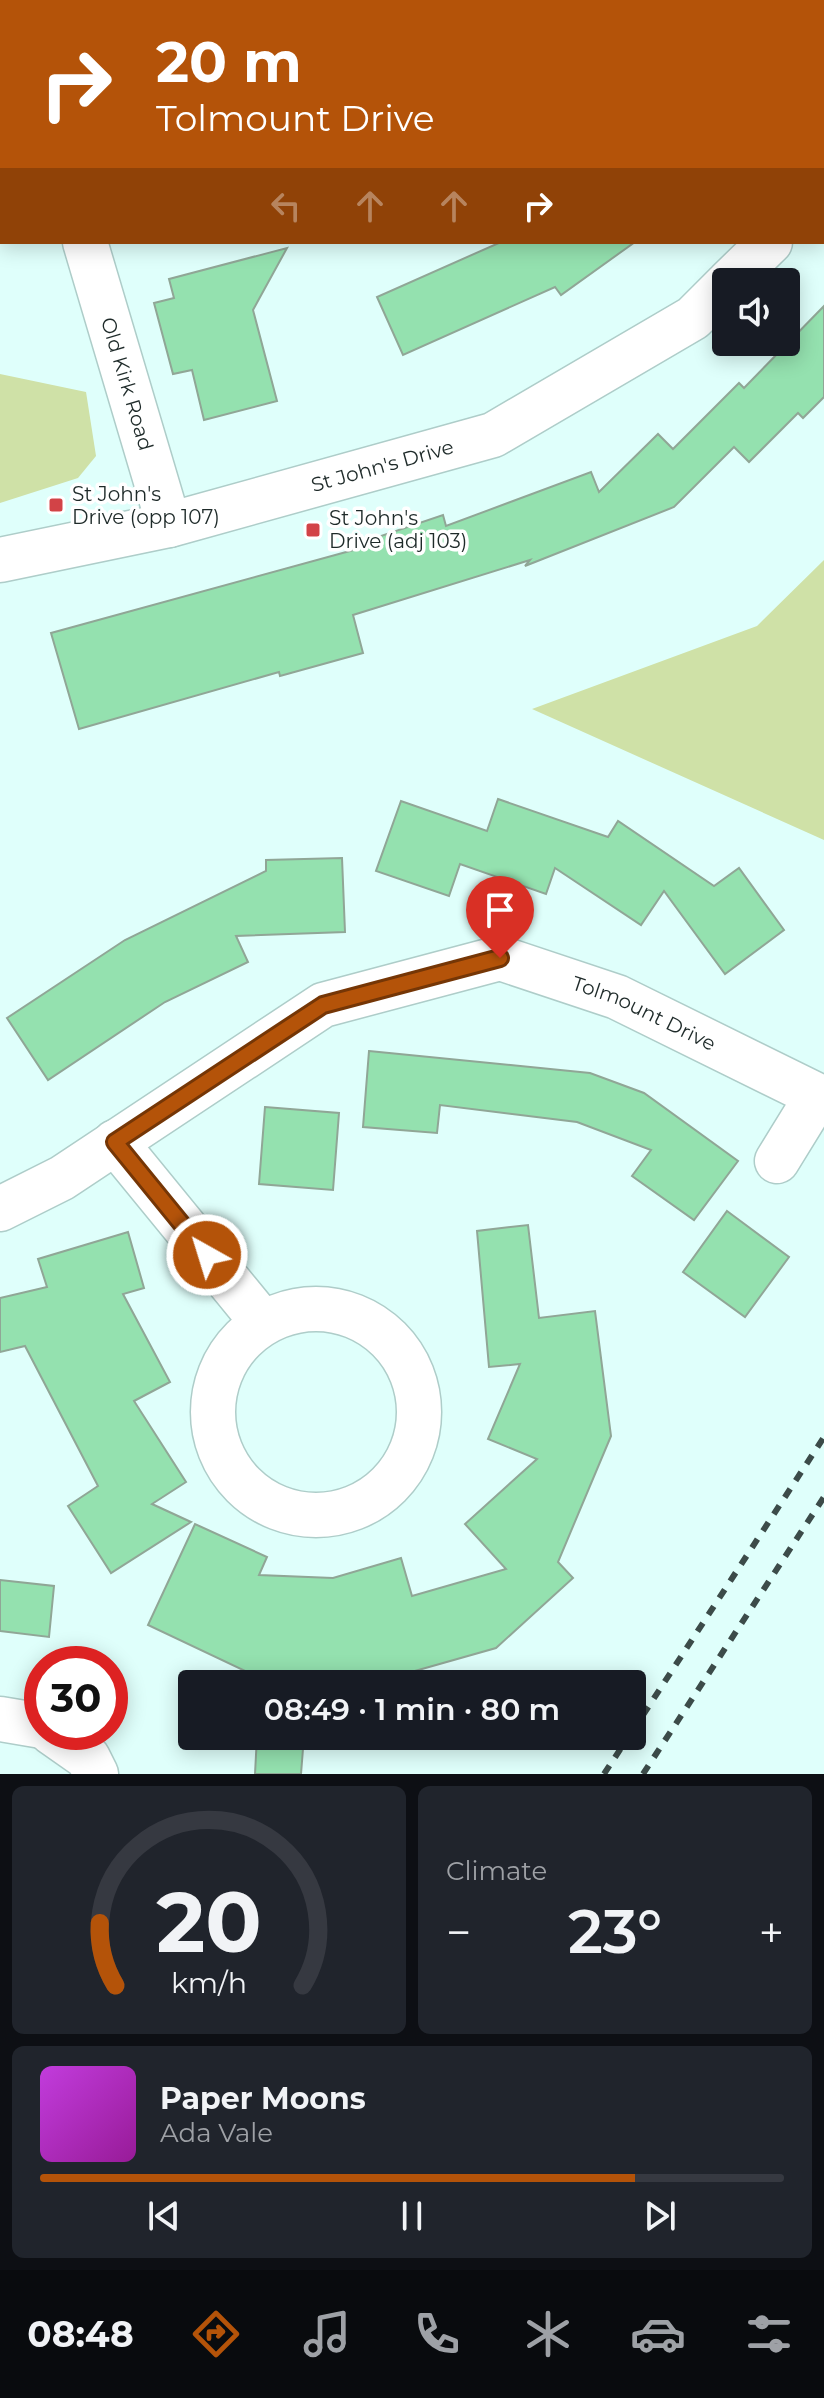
<!DOCTYPE html>
<html lang="en">
<head>
<meta charset="utf-8">
<style>
	:root { --surface:#171b24; --page:#20242c; --text:#f1f3f6; --muted:#9ea1a6; --line:#363941; --accent:#b45309 }
	body { margin:0; font-family:Montserrat,sans-serif; background:var(--page); color:var(--text); height:100vh; display:flex; flex-direction:column; font-size:30px; white-space:nowrap }
	* { box-sizing:border-box; margin:0 }
	p { font-size:26px; color:var(--muted) }
	.icon { flex:none; width:44px; height:44px; fill:none; stroke:currentColor; stroke-width:2; stroke-linecap:round; stroke-linejoin:round }
	.map { position:relative; height:1774px; overflow:hidden }
	.panel { display:flex; flex-direction:column; gap:12px; padding:12px; background:#0d0f14; flex:1 }
	.panel>* { flex:none }
	.guide { position:absolute; left:0px; top:0px; width:824px; height:244px; box-shadow:0 4px 20px #0003; background:#b45309; color:#fff; overflow:hidden }
	.controls { position:absolute; left:712px; top:268px; display:grid; gap:16px }
	.controls a { display:grid; place-items:center; width:88px; height:88px; border-radius:8px; background:var(--surface); box-shadow:0 4px 20px #0003; font-size:40px }
	.speed { position:absolute; left:24px; top:1646px; display:flex; gap:16px; font-size:40px; font-weight:700; text-align:center }
	.speed>* { display:grid; place-content:center; width:104px; height:104px; border-radius:50%; background:var(--surface); box-shadow:0 4px 20px #0003; line-height:1 }
	.speed .limit { border:12px solid #d22; background:#fff; color:#111 }
	.pin { position:absolute; display:grid; place-items:center; width:68px; height:68px; color:#fff; margin:-82px -34px; border-radius:50% 50% 50% 0; rotate:-45deg; box-shadow:0 0 8px #0007 }
	.pin .icon { rotate:45deg }
	.me { position:absolute; width:88px; margin:-44px; rotate:321deg; stroke-linejoin:round; filter:drop-shadow(0 0 6px #0008) }
	.turn { display:flex; align-items:center; gap:28px; height:168px; padding:0 24px; font-size:36px }
	.turn .icon { width:104px; height:104px; stroke-width:2.5 }
	.turn b { display:block; font-size:56px; line-height:68px }
	.lanes { display:flex; align-items:center; height:76px; padding:0 24px; background:#0003; justify-content:center; gap:40px; direction:ltr }
	.lanes .off { opacity:.35 }
	.big { font-size:60px; font-weight:600; line-height:1.1 }
	.panel .widget { flex:1; display:flex; flex-direction:column; justify-content:center; gap:12px; min-width:0; padding:0 28px; border-radius:12px; background:var(--page) }
	.panel .dial { align-items:center; gap:0 }
	.dial svg { height:208px; overflow:visible; fill:none; stroke:var(--line); stroke-width:7; stroke-linecap:round; text-anchor:middle }
	.dial text { fill:var(--text); stroke:none }
	.song { display:flex; align-items:center; gap:24px }
	.cover { width:96px; height:96px; border-radius:12px; background:linear-gradient(135deg,hsl(290 70% 55%),hsl(300 70% 35%)) }
	.played { height:8px; border-radius:4px; background:linear-gradient(90deg,var(--accent) 80%,var(--line) 80%) }
	.keys { display:flex; justify-content:space-around; direction:ltr }
	.heat { display:flex; justify-content:space-between; align-items:center; font-size:44px; direction:ltr }
	.panel .tiles { flex:1; display:grid; gap:12px; grid-template-columns:1fr 1fr }
	.widget:last-child { grid-column:span 2 }
	.trip { position:absolute; left:178px; top:1670px; width:468px; height:80px; border-radius:8px; background:var(--surface); box-shadow:0 4px 20px #0003; font-weight:600; line-height:80px; text-align:center }
	.dock { display:flex; height:128px; justify-content:space-around; align-items:center; background:#090b0e; color:var(--muted) }
	.dock .icon { width:56px; height:56px }
	.dock .on { color:var(--accent) }
	.dock b { font-size:36px; color:var(--text) }
	.map>svg:first-child { display:block }
</style>
</head>
<body>
<div class="map">
<svg width="824" height="1774" viewBox="0 0 824 1774">
	<rect width="100%" height="100%" fill="#dffffb"/>
	<g fill="#cfe1a7">
		<polygon points="0,374 86,392 96,456 78,478 0,503"/>
		<polygon points="824,560 824,840 532,709 757,626"/>
	</g>
	<g fill="#94e1af" stroke="#90a696" stroke-width="2">
		<polygon points="501,242 635,242 561,295 555,287 403,355 377,297"/>
		<polygon points="287,248 253,310 277,401 204,420 192,370 173,374 154,303 174,298 169,279"/>
		<polygon points="824,306 824,397 803,418 798,413 749,462 734,447 674,507 525,566 530,560 353,615 363,653 280,676 279,672 79,729 51,633 368,546 366,541 443,515 446,526 591,472 599,492 658,434 673,449 739,383 744,388"/>
		<polygon points="498,799 608,837 618,821 714,886 739,868 784,930 725,974 664,891 641,925 555,868 546,894 460,864 449,896 376,871 401,801 487,831"/>
		<polygon points="342,858 345,932 236,936 248,962 165,1002 48,1080 7,1018 125,940 266,871 266,860"/>
		<polygon points="369,1051 590,1073 644,1093 738,1161 694,1220 632,1176 651,1150 577,1122 440,1105 437,1133 363,1127"/>
		<polygon points="265,1107 339,1113 333,1190 259,1184"/>
		<polygon points="727,1211 789,1257 745,1317 683,1272"/>
		<polygon points="528,1225 539,1318 595,1311 611,1436 558,1562 573,1578 496,1648 369,1684 260,1684 260,1678 148,1625 195,1524 267,1557 259,1575 333,1578 401,1558 412,1596 506,1569 465,1524 537,1459 488,1439 520,1364 489,1367 477,1231"/>
		<polygon points="128,1232 144,1288 123,1294 170,1382 134,1401 186,1482 152,1504 191,1522 111,1573 68,1506 98,1486 25,1346 0,1352 0,1298 47,1287 38,1259"/>
		<polygon points="0,1580 54,1586 49,1637 0,1631"/>
		<polygon points="257,1736 304,1736 301,1774 255,1774"/>
	</g>
	<g fill="none" stroke-linecap="round" stroke-linejoin="round">
		<defs>
			<g id="minor">
				<polyline points="141,2 142,0"/>
				<polyline points="822,191 824,189"/>
				<path id="s1" d="M85,242L169,525"/>
				<polyline points="729,282 770,242"/>
				<path id="s2" d="M0,560L169,525L493,435L693,318L726,285"/>
				<polyline points="115,1142 263,1323"/>
				<polyline points="777,1161 817,1096"/>
				<path id="s3" d="M0,1209L62,1178L323,1005L500,958L617,997L824,1099"/>
				<circle cx="316" cy="1412" r="103"/>
				<polyline points="0,1719 42,1726"/>
				<polyline points="51,1732 88,1758 96,1774"/>
			</g>
		</defs>
		<use href="#minor" stroke="#aecdc9" stroke-width="47"/>
		<use href="#minor" stroke="#fff" stroke-width="44"/>
		<g stroke="#3c4b49" stroke-width="6" stroke-dasharray="10 10" stroke-linecap="butt">
			<polyline points="632,1732 824,1437"/>
			<polyline points="604,1774 629,1736"/>
			<polyline points="643,1774 824,1497"/>
		</g>
	</g>
	<g fill="none" stroke-linecap="round" stroke-linejoin="round">
		<defs>
			<polyline id="route" points="207,1255 115,1142 323,1005 500,958"/>
		</defs>
		<use href="#route" stroke="#753606" stroke-width="20"/>
		<use href="#route" stroke="#b45309" stroke-width="14"/>
	</g>
	<g fill="#d24347" stroke="#fff" stroke-width="3">
		<rect x="48" y="497" width="16" height="16" rx="4"/>
		<rect x="305" y="522" width="16" height="16" rx="4"/>
	</g>
	<g text-anchor="middle" dominant-baseline="central" stroke-width="7" stroke-linejoin="round" paint-order="stroke">
		<g font-size="20" fill="#1e2a29" stroke="#fff">
			<text stroke="none"><textPath href="#s1" startOffset="148">Old Kirk Road</textPath></text>
			<text stroke="none"><textPath href="#s2" startOffset="394">St John's Drive</textPath></text>
			<text stroke="none"><textPath href="#s3" startOffset="720">Tolmount Drive</textPath></text>
		</g>
		<g font-size="20" fill="#1e2a29" stroke="#fff" text-anchor="start">
			<text x="72" y="494">St John's<tspan x="72" dy="23">Drive (opp 107)</tspan></text>
			<text x="329" y="518">St John's<tspan x="329" dy="23">Drive (adj 103)</tspan></text>
		</g>
	</g>
</svg>
<div class="controls">
<a><svg class="icon" aria-label="sound" viewBox="0 0 24 24"><path d="M4 9h4l5-4v14l-5-4H4zM17 9q2 3 0 6"/></svg></a>
</div>
<div class="speed"><div class="limit">30</div></div>
<div class="pin" style="left:500px;top:958px;background:#d93025"><svg class="icon" aria-label="arrive" viewBox="0 0 24 24"><path d="M6 21V4h12l-3 4 3 4H6"/></svg></div>
<svg class="me" style="left:207px;top:1255px" viewBox="-20 -20 40 40"><circle r="17" fill="#b45309" stroke="#fff" stroke-width="3"/><path d="M0-11L8 9 0 5-8 9z" fill="#fff"/></svg>
<div class="trip">08:49 · 1 min · 80 m</div>
<div class="guide">
<div class="turn"><svg class="icon" aria-label="right" viewBox="0 0 24 24"><path d="M7 20v-9h11M14 6l5 5-5 5"/></svg><div><b>20 m</b>Tolmount Drive</div></div>
<div class="lanes"><svg class="icon off" aria-label="left" viewBox="0 0 24 24"><path d="M17 20v-9H6M10 6l-5 5 5 5"/></svg><svg class="icon off" aria-label="ahead" viewBox="0 0 24 24"><path d="M12 20V5M6 11l6-6 6 6"/></svg><svg class="icon off" aria-label="ahead" viewBox="0 0 24 24"><path d="M12 20V5M6 11l6-6 6 6"/></svg><svg class="icon" aria-label="right" viewBox="0 0 24 24"><path d="M7 20v-9h11M14 6l5 5-5 5"/></svg></div>
</div>
</div>
<section class="panel">
<div class="tiles">
<div class="widget dial"><svg viewBox="0 0 100 80">
<path d="M14 69A42 42 0 1 1 86 69"/>
<path d="M14 69A42 42 0 0 1 8 45" stroke="#b45309"/>
<text x="50" y="56" font-size="32" font-weight="700">20</text>
<text x="50" y="72" font-size="11">km/h</text>
</svg></div>
<div class="widget"><p>Climate</p>
<div class="heat"><a>−</a><b class="big">23°</b><a>+</a></div>
</div>
<div class="widget">
<div class="song"><i class="cover"></i><div><b>Paper Moons</b><p>Ada Vale</p></div></div>
<div class="played"></div>
<div class="keys"><svg class="icon" aria-label="previous" viewBox="0 0 24 24"><path d="M18 5L8 12l10 7zM5 5v14"/></svg><svg class="icon" aria-label="pause" viewBox="0 0 24 24"><path d="M8 5v14M16 5v14"/></svg><svg class="icon" aria-label="next" viewBox="0 0 24 24"><path d="M6 5l10 7-10 7zM19 5v14"/></svg></div>
</div>
</div>
</section>
<nav class="dock">
<b>08:48</b>
<svg class="icon on" aria-label="directions" viewBox="0 0 24 24"><path d="M12 3l9 9-9 9-9-9zM9 14v-3h6M13 9l2 2-2 2"/></svg>
<svg class="icon" aria-label="music" viewBox="0 0 24 24"><path d="M9 18V5l10-2v13"/><circle cx="6" cy="18" r="3"/><circle cx="16" cy="16" r="3"/></svg>
<svg class="icon" aria-label="phone" viewBox="0 0 24 24"><path d="M5 4h4l2 5-3 2q2 4 5 5l2-3 5 2v4C11 20 4 13 5 4z"/></svg>
<svg class="icon" aria-label="climate" viewBox="0 0 24 24"><path d="M12 3v18M4 7l16 10M4 17L20 7"/></svg>
<svg class="icon" aria-label="car" viewBox="0 0 24 24"><path d="M5 17H2v-5l4-1 3-4h7l3 4 3 1v5h-3M9 17h6M6 11h13"/><circle cx="7" cy="17" r="2"/><circle cx="17" cy="17" r="2"/></svg>
<svg class="icon" aria-label="filters" viewBox="0 0 24 24"><path d="M4 7h16M4 17h16"/><circle cx="9" cy="7" r="2"/><circle cx="15" cy="17" r="2"/></svg>
</nav>
</body>
</html>
